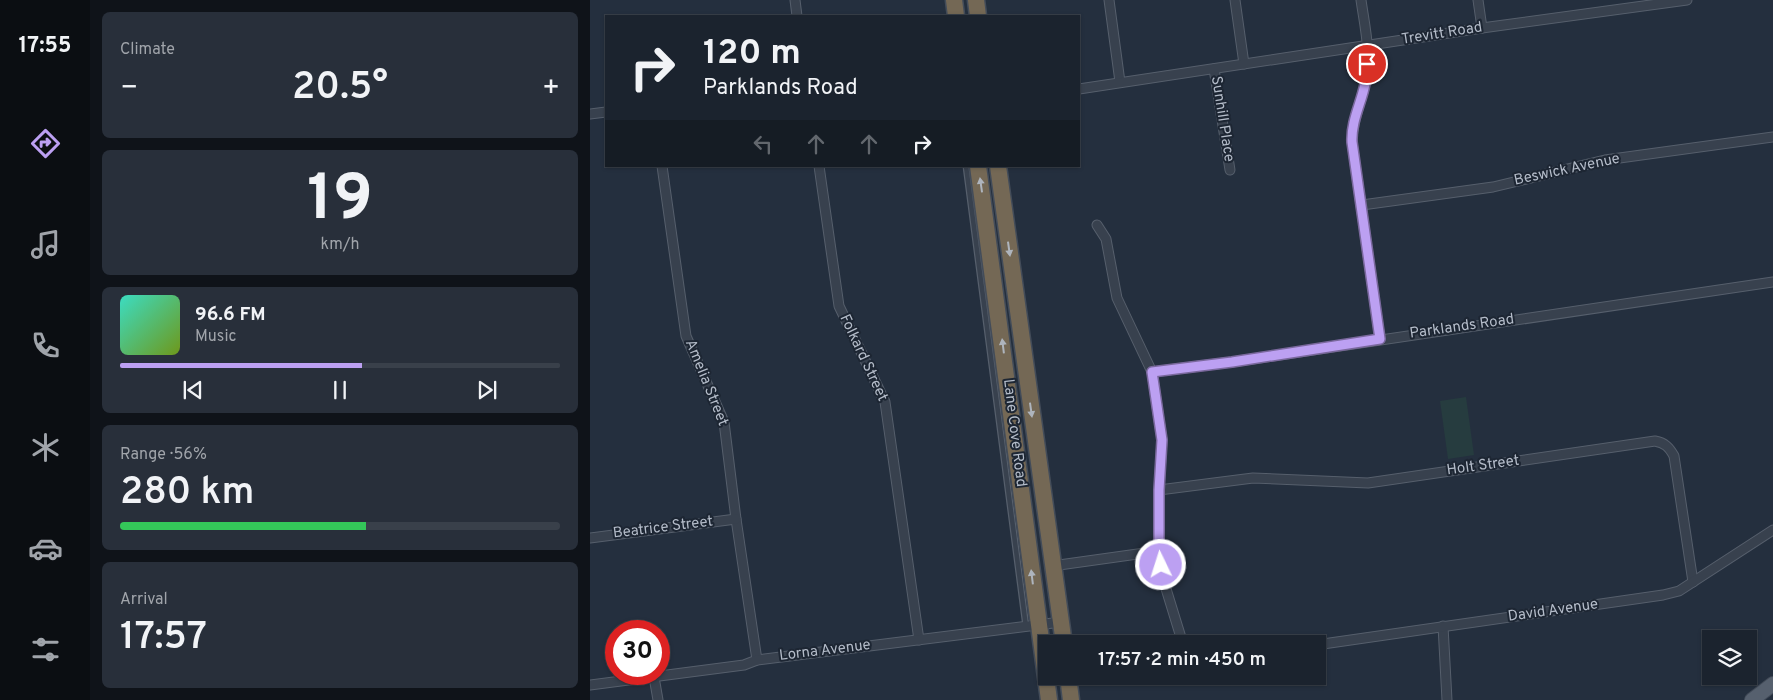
<!DOCTYPE html>
<html lang="en">
<head>
<meta charset="utf-8">
<style>
	:root { --surface:#1b232e; --page:#282f3a; --text:#f1f3f6; --muted:#a0a4aa; --line:#39404a; --accent:#bca0f2 }
	body { margin:0; font-family:Overpass,sans-serif; background:var(--page); color:var(--text); height:100vh; display:flex; flex-direction:column; font-size:19px; white-space:nowrap }
	* { box-sizing:border-box; margin:0 }
	p { font-size:16px; color:var(--muted) }
	.icon { flex:none; width:28px; height:28px; fill:none; stroke:currentColor; stroke-width:2; stroke-linecap:round; stroke-linejoin:round }
	.map { position:relative; flex:1; overflow:hidden }
	.details { display:flex; flex-direction:column; gap:12px; padding:12px; background:#0f1319; width:500px }
	.details>* { flex:none }
	.guide { position:absolute; left:15px; top:15px; width:475px; height:152px; border-radius:0px; box-shadow:0 1px 4px #0004,0 0 0 1px var(--line); background:#1b232e; color:var(--text); overflow:hidden }
	.tools { position:absolute; left:1112px; top:630px; display:grid; gap:10px }
	.tools a { display:grid; place-items:center; width:55px; height:55px; border-radius:0px; background:var(--surface); box-shadow:0 1px 4px #0004,0 0 0 1px var(--line); font-size:25px }
	.speed { position:absolute; left:15px; top:620px; display:flex; gap:10px; font-size:25px; font-weight:700; text-align:center }
	.speed>* { display:grid; place-content:center; width:65px; height:65px; border-radius:50%; background:var(--surface); box-shadow:0 1px 4px #0004,0 0 0 1px var(--line); line-height:1 }
	.speed .limit { border:8px solid #d22; background:#fff; color:#111 }
	.pin { position:absolute; display:grid; place-items:center; width:42px; height:42px; color:#fff; margin:-21px; border:2px solid #fff; border-radius:50%; box-shadow:0 1px 5px #0007 }
	.me { position:absolute; width:55px; margin:-28px; rotate:356deg; stroke-linejoin:round; filter:drop-shadow(0 0 4px #0008) }
	.turn { display:flex; align-items:center; gap:18px; height:105px; padding:0 15px; font-size:22px }
	.turn .icon { width:65px; height:65px; stroke-width:2.5 }
	.turn b { display:block; font-size:35px; line-height:42px }
	.lanes { display:flex; align-items:center; height:48px; padding:0 15px; background:#0003; justify-content:center; gap:25px; direction:ltr }
	.lanes .off { opacity:.35 }
	.big { font-size:38px; font-weight:600; line-height:1.1 }
	.details .card { flex:1; display:flex; flex-direction:column; justify-content:center; gap:8px; min-width:0; padding:0 18px; border-radius:8px; background:var(--page) }
	.details .dial { align-items:center; gap:0 }
	.dial b { font-size:65px; line-height:1 }
	.song { display:flex; align-items:center; gap:15px }
	.cover { width:60px; height:60px; border-radius:8px; background:linear-gradient(135deg,hsl(170 70% 55%),hsl(80 70% 35%)) }
	.played { height:5px; border-radius:2px; background:linear-gradient(90deg,var(--accent) 55%,var(--line) 55%) }
	.keys { display:flex; justify-content:space-around; direction:ltr }
	.heat { display:flex; justify-content:space-between; align-items:center; font-size:28px; direction:ltr }
	.charge { height:8px; border-radius:4px; background:linear-gradient(90deg,#34c759 56%,var(--line) 0) }
	.trip { position:absolute; left:448px; top:635px; width:288px; height:50px; border-radius:0px; background:var(--surface); box-shadow:0 1px 4px #0004,0 0 0 1px var(--line); font-weight:600; line-height:50px; text-align:center }
	main { display:flex; flex:1; min-height:0 }
	.menu { display:flex; flex-direction:column; width:90px; justify-content:space-around; align-items:center; background:#0b0e12; color:var(--muted) }
	.menu .icon { width:35px; height:35px }
	.menu .on { color:var(--accent) }
	.menu b { font-size:22px; color:var(--text) }
	.map>svg:first-child { display:block }
</style>
</head>
<body>
<main>
<nav class="menu">
<b>17:55</b>
<svg class="icon on" aria-label="directions" viewBox="0 0 24 24"><path d="M12 3l9 9-9 9-9-9zM9 14v-3h6M13 9l2 2-2 2"/></svg>
<svg class="icon" aria-label="music" viewBox="0 0 24 24"><path d="M9 18V5l10-2v13"/><circle cx="6" cy="18" r="3"/><circle cx="16" cy="16" r="3"/></svg>
<svg class="icon" aria-label="phone" viewBox="0 0 24 24"><path d="M5 4h4l2 5-3 2q2 4 5 5l2-3 5 2v4C11 20 4 13 5 4z"/></svg>
<svg class="icon" aria-label="climate" viewBox="0 0 24 24"><path d="M12 3v18M4 7l16 10M4 17L20 7"/></svg>
<svg class="icon" aria-label="car" viewBox="0 0 24 24"><path d="M5 17H2v-5l4-1 3-4h7l3 4 3 1v5h-3M9 17h6M6 11h13"/><circle cx="7" cy="17" r="2"/><circle cx="17" cy="17" r="2"/></svg>
<svg class="icon" aria-label="filters" viewBox="0 0 24 24"><path d="M4 7h16M4 17h16"/><circle cx="9" cy="7" r="2"/><circle cx="15" cy="17" r="2"/></svg>
</nav>
<section class="details">
<div class="card"><p>Climate</p>
<div class="heat"><a>−</a><b class="big">20.5°</b><a>+</a></div>
</div>
<div class="card dial"><b>19</b><p>km/h</p></div>
<div class="card">
<div class="song"><i class="cover"></i><div><b>96.6 FM</b><p>Music</p></div></div>
<div class="played"></div>
<div class="keys"><svg class="icon" aria-label="previous" viewBox="0 0 24 24"><path d="M18 5L8 12l10 7zM5 5v14"/></svg><svg class="icon" aria-label="pause" viewBox="0 0 24 24"><path d="M8 5v14M16 5v14"/></svg><svg class="icon" aria-label="next" viewBox="0 0 24 24"><path d="M6 5l10 7-10 7zM19 5v14"/></svg></div>
</div>
<div class="card"><p>Range · 56%</p><b class="big">280 km</b><div class="charge"></div></div>
<div class="card"><p>Arrival</p><b class="big">17:57</b></div>
</section>
<div class="map">
<svg width="1183" height="700" viewBox="0 0 1183 700">
	<rect width="100%" height="100%" fill="#242f3e"/>
	<polygon fill="#263c3f" points="876,397 884,455 858,459 850,401"/>
	<g fill="none" stroke-linecap="round" stroke-linejoin="round">
		<defs>
			<polyline id="lane" points="376,166 436,627"/>
			<g id="street">
				<polyline points="205,0 207,16"/>
				<polyline points="519,0 530,82"/>
				<polyline points="645,0 654,64"/>
				<path d="M771,0C775,28 782,57 775,85C770,105 762,122 762,142L790,339"/>
				<polyline points="888,0 892,28"/>
				<polyline points="624,69 640,170"/>
				<polyline points="489,89 892,28 1097,0"/>
				<polyline points="0,114 16,112"/>
				<polyline points="72,166 96,336 134,422 146,519 167,660"/>
				<polyline points="229,166 249,306 295,402 329,640"/>
				<polyline points="772,205 903,187 1015,160 1183,137"/>
				<polyline points="507,225 516,239 527,298 562,372 572,440 569,490 569,551 573,579 593,644"/>
				<polyline points="562,372 642,362 1183,282"/>
				<path d="M569,490L663,478L778,483L1065,441C1075,443 1079,447 1084,456L1103,582"/>
				<polyline points="0,538 146,519"/>
				<polyline points="462,566 569,551"/>
				<polyline points="853,626 857,700"/>
				<polyline points="726,645 1073,595 1089,591 1183,530"/>
				<polyline points="64,677 68,700"/>
				<polyline points="0,685 154,665 167,660 471,622"/>
			</g>
			<polyline id="primary" points="1162,700 1183,684"/>
			<g id="highway">
				<polyline points="364,0 366,16"/>
				<polyline points="386,0 388,16"/>
				<polyline points="388,166 459,700"/>
				<polyline points="408,166 474,644"/>
				<polyline points="478,676 481,700"/>
			</g>
		</defs>
		<use href="#lane" stroke="#565f6c" stroke-width="7"/>
		<use href="#street" stroke="#565f6c" stroke-width="11"/>
		<use href="#primary" stroke="#414a57" stroke-width="16"/>
		<use href="#highway" stroke="#434c59" stroke-width="19"/>
		<use href="#lane" stroke="#38414e" stroke-width="4.5"/>
		<use href="#street" stroke="#38414e" stroke-width="9"/>
		<use href="#primary" stroke="#56606e" stroke-width="14"/>
		<use href="#highway" stroke="#746855" stroke-width="16"/>
	</g>
	<defs><path id="oneway-solid" d="M-6-.8H1V-3.2L6.5 0L1 3.2V.8H-6Z" transform="scale(1.25)"/></defs>
	<g fill="#aeb4bd">
		<use href="#oneway-solid" transform="translate(391 185) rotate(-98)"/>
		<use href="#oneway-solid" transform="translate(419 249) rotate(82)"/>
		<use href="#oneway-solid" transform="translate(413 346) rotate(-97)"/>
		<use href="#oneway-solid" transform="translate(441 410) rotate(82)"/>
		<use href="#oneway-solid" transform="translate(442 577) rotate(-97)"/>
	</g>
	<g fill="none" stroke-linecap="round" stroke-linejoin="round">
		<defs>
			<path id="route" d="M571,565L569,551V490L572,440L562,372L642,362L790,339L762,142C761,121 771,104 775,84C777,78 777,71 777,64"/>
		</defs>
		<use href="#route" stroke="#7a689d" stroke-width="12"/>
		<use href="#route" stroke="#bca0f2" stroke-width="9"/>
	</g>
	<g text-anchor="middle" dominant-baseline="central" stroke-width="4" stroke-linejoin="round" paint-order="stroke">
		<g font-size="15" fill="#b4bcc9" stroke="#1d2633">
			<text transform="translate(852 34) rotate(-9)">Trevitt Road</text>
			<text transform="translate(632 119) rotate(81)">Sunhill Place</text>
			<text transform="translate(977 170) rotate(-12)">Beswick Avenue</text>
			<text transform="translate(872 327) rotate(-8)">Parklands Road</text>
			<text transform="translate(273 358) rotate(65)">Folkard Street</text>
			<text transform="translate(116 383) rotate(68)">Amelia Street</text>
			<text transform="translate(424 433) rotate(83)">Lane Cove Road</text>
			<text transform="translate(893 466) rotate(-8)">Holt Street</text>
			<text transform="translate(73 528) rotate(-7)">Beatrice Street</text>
			<text transform="translate(963 611) rotate(-8)">David Avenue</text>
			<text transform="translate(235 651) rotate(-7)">Lorna Avenue</text>
		</g>
	</g>
</svg>
<div class="tools">
<a><svg class="icon" aria-label="layers" viewBox="0 0 24 24"><path d="M12 4l9 5-9 5-9-5zM3 14l9 5 9-5"/></svg></a>
</div>
<div class="speed"><div class="limit">30</div></div>
<div class="pin" style="left:777px;top:64px;background:#d93025"><svg class="icon" aria-label="arrive" viewBox="0 0 24 24"><path d="M6 21V4h12l-3 4 3 4H6"/></svg></div>
<svg class="me" style="left:571px;top:565px" viewBox="-20 -20 40 40"><circle r="17" fill="#bca0f2" stroke="#fff" stroke-width="3"/><path d="M0-11L8 9 0 5-8 9z" fill="#fff"/></svg>
<div class="trip">17:57 · 2 min · 450 m</div>
<div class="guide">
<div class="turn"><svg class="icon" aria-label="right" viewBox="0 0 24 24"><path d="M7 20v-9h11M14 6l5 5-5 5"/></svg><div><b>120 m</b>Parklands Road</div></div>
<div class="lanes"><svg class="icon off" aria-label="left" viewBox="0 0 24 24"><path d="M17 20v-9H6M10 6l-5 5 5 5"/></svg><svg class="icon off" aria-label="ahead" viewBox="0 0 24 24"><path d="M12 20V5M6 11l6-6 6 6"/></svg><svg class="icon off" aria-label="ahead" viewBox="0 0 24 24"><path d="M12 20V5M6 11l6-6 6 6"/></svg><svg class="icon" aria-label="right" viewBox="0 0 24 24"><path d="M7 20v-9h11M14 6l5 5-5 5"/></svg></div>
</div>
</div>
</main>
</body>
</html>
